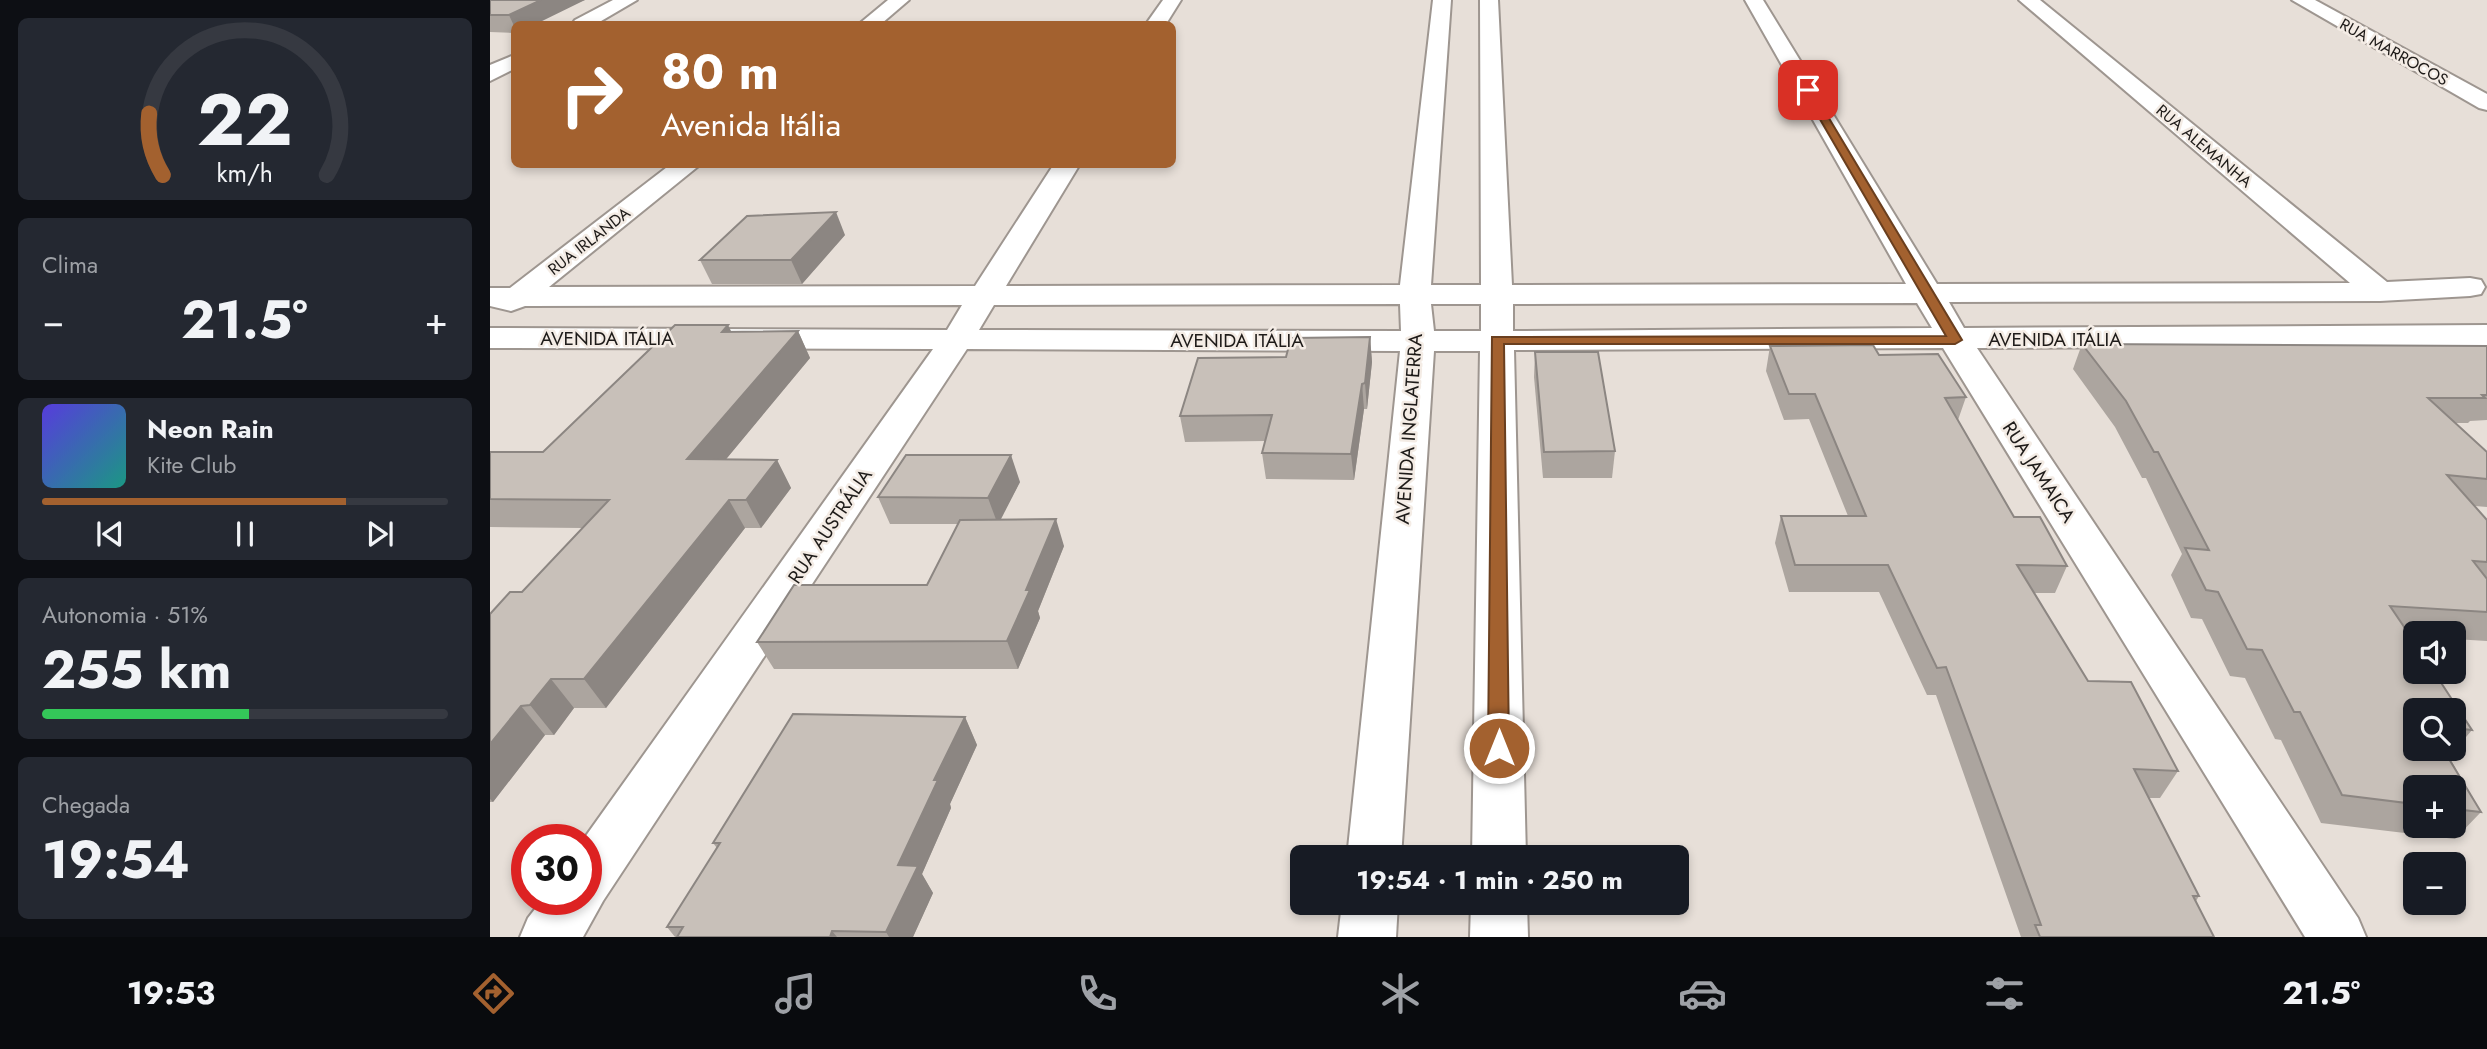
<!DOCTYPE html>
<html lang="pt">
<head>
<meta charset="utf-8">
<style>
	:root { --surface:#171b24; --page:#242831; --text:#f1f3f6; --muted:#9ea1a6; --line:#363941; --accent:#a3612f }
	body { margin:0; font-family:Jost,sans-serif; background:var(--page); color:var(--text); height:100vh; display:flex; flex-direction:column; font-size:26px; white-space:nowrap }
	* { box-sizing:border-box; margin:0 }
	p { font-size:23px; color:var(--muted) }
	.icon { flex:none; width:38px; height:38px; fill:none; stroke:currentColor; stroke-width:2; stroke-linecap:round; stroke-linejoin:round }
	.map { position:relative; flex:1; overflow:hidden }
	.panel { display:flex; flex-direction:column; gap:18px; padding:18px; background:#0d0f14; width:490px }
	.panel>* { flex:none }
	.guide { position:absolute; left:21px; top:21px; width:665px; height:147px; border-radius:10px; box-shadow:0 4px 10px #0003; background:#a3612f; color:#fff; overflow:hidden }
	.controls { position:absolute; left:1913px; top:621px; display:grid; gap:14px }
	.controls a { display:grid; place-items:center; width:63px; height:63px; border-radius:10px; background:var(--surface); box-shadow:0 4px 10px #0003; font-size:35px }
	.speed { position:absolute; left:21px; top:824px; display:flex; gap:14px; font-size:35px; font-weight:700; text-align:center }
	.speed>* { display:grid; place-content:center; width:91px; height:91px; border-radius:50%; background:var(--surface); box-shadow:0 4px 10px #0003; line-height:1 }
	.speed .limit { border:10px solid #d22; background:#fff; color:#111 }
	.pin { position:absolute; display:grid; place-items:center; width:60px; height:60px; color:#fff; margin:-30px; border-radius:14px; box-shadow:0 4px 10px #0006 }
	.me { position:absolute; width:77px; margin:-38px; rotate:0deg; stroke-linejoin:round; filter:drop-shadow(0 0 5px #0008) }
	.turn { display:flex; align-items:center; gap:24px; height:147px; padding:0 35px; font-size:32px }
	.turn .icon { width:91px; height:91px; stroke-width:2.5 }
	.turn b { display:block; font-size:49px; line-height:60px }
	.big { font-size:52px; font-weight:700; line-height:1.1 }
	.panel .card { flex:1; display:flex; flex-direction:column; justify-content:center; gap:10px; min-width:0; padding:0 24px; border-radius:10px; background:var(--page) }
	.panel .dial { align-items:center; gap:0 }
	.dial svg { height:182px; overflow:visible; fill:none; stroke:var(--line); stroke-width:7; stroke-linecap:round; text-anchor:middle }
	.dial text { fill:var(--text); stroke:none }
	.song { display:flex; align-items:center; gap:21px }
	.cover { width:84px; height:84px; border-radius:10px; background:linear-gradient(135deg,hsl(250 70% 55%),hsl(170 70% 35%)) }
	.played { height:7px; border-radius:4px; background:linear-gradient(90deg,var(--accent) 75%,var(--line) 75%) }
	.keys { display:flex; justify-content:space-around; direction:ltr }
	.heat { display:flex; justify-content:space-between; align-items:center; font-size:38px; direction:ltr }
	.charge { height:10px; border-radius:5px; background:linear-gradient(90deg,#34c759 51%,var(--line) 0) }
	.trip { position:absolute; left:800px; top:845px; width:399px; height:70px; border-radius:10px; background:var(--surface); box-shadow:0 4px 10px #0003; font-weight:700; line-height:70px; text-align:center }
	.dock { display:flex; height:112px; justify-content:space-around; align-items:center; background:#090b0e; color:var(--muted) }
	.dock .icon { width:49px; height:49px }
	.dock .selected { color:var(--accent) }
	.dock b { font-size:32px; color:var(--text) }
	main { display:flex; flex:1; min-height:0 }
	.map>svg:first-child { display:block }
</style>
</head>
<body>
<main>
<section class="panel">
<div class="card dial"><svg viewBox="0 0 100 80">
<path d="M14 69A42 42 0 1 1 86 69"/>
<path d="M14 69A42 42 0 0 1 8 42" stroke="#a3612f"/>
<text x="50" y="56" font-size="32" font-weight="700">22</text>
<text x="50" y="72" font-size="11">km/h</text>
</svg></div>
<div class="card"><p>Clima</p>
<div class="heat"><a>−</a><b class="big">21.5°</b><a>+</a></div>
</div>
<div class="card">
<div class="song"><i class="cover"></i><div><b>Neon Rain</b><p>Kite Club</p></div></div>
<div class="played"></div>
<div class="keys"><svg class="icon" aria-label="previous" viewBox="0 0 24 24"><path d="M18 5L8 12l10 7zM5 5v14"/></svg><svg class="icon" aria-label="pause" viewBox="0 0 24 24"><path d="M8 5v14M16 5v14"/></svg><svg class="icon" aria-label="next" viewBox="0 0 24 24"><path d="M6 5l10 7-10 7zM19 5v14"/></svg></div>
</div>
<div class="card"><p>Autonomia · 51%</p><b class="big">255 km</b><div class="charge"></div></div>
<div class="card"><p>Chegada</p><b class="big">19:54</b></div>
</section>
<div class="map">
<svg width="1997" height="937" viewBox="0 0 1997 937">
	<rect width="100%" height="100%" fill="#e7dfd8"/>
	<g fill="none" stroke-linecap="round" stroke-linejoin="round">
		<defs>
			<g id="minor">
				<polygon points="123,0 147,0 106,24 82,24 85,20"/>
				<polygon points="398,0 419,0 391,24 369,24"/>
				<polygon points="673,0 691,0 676,24 656,24"/>
				<path d="M943,0H961L941,285H991L990,0H1008L1022,285L1416,284L1255,0H1273L1447,284L1860,283L1529,0H1550L1897,282L1980,278L1991,280L1995,287L1991,294L1980,296L1890,301L1459,302L1474,328L1997,325V345L1487,348L1868,918L1876,937H1815L1453,348L1024,350L1036,858H982L990,351H944L911,858H857L910,351L477,349L113,901L93,937H30L38,918L52,900H96V840H93L443,349L0,348V328L457,330L472,305L35,306L21,311L0,306V288H20L181,164H211L59,287L485,286L564,164H590L516,286L910,285ZM1427,303L1442,328L1023,331V304ZM910,304L911,331L489,330L504,305ZM941,304H991V331H944Z"/>
				<polygon points="1802,0 1825,0 1997,94 1997,110 1989,108"/>
				<polygon points="24,55 24,69 0,81 0,65"/>
				<polygon points="852,903 908,903 906,937 848,937"/>
				<polygon points="981,903 1037,903 1038,937 980,937"/>
			</g>
		</defs>
		<use href="#minor" stroke="#9e9690" stroke-width="4"/>
		<use href="#minor" fill="#fff" fill-rule="evenodd"/>
	</g>
	<g fill="#aca59f" fill-rule="evenodd">
		<polygon points="0,0 95,0 24,24 24,33 0,32"/>
		<polygon points="355,235 312,284 222,284 210,260"/>
		<polygon points="308,331 320,358 236,459 287,460 301,488 271,528 255,528 116,708 84,708 64,735 55,735 3,802 0,802 0,614 32,592 92,528 0,527 0,452 53,452 241,332"/>
		<polygon points="880,337 882,362 877,409 874,409 864,480 776,479 772,453 775,441 695,442 690,416 796,357"/>
		<path d="M1592,344L1997,346V420L1980,421L1978,423H1966L1997,452V507L1985,506L1997,520V641L1964,639V634H1925V636H1920L1982,730L1959,757L1991,812L1965,839L1831,823L1791,740L1785,739L1755,678L1740,676L1712,619L1701,618L1681,575L1692,554L1656,478H1652L1625,427L1583,369ZM1925,710H1964V749H1925ZM1925,788H1964V826H1925Z"/>
		<polygon points="1280,346 1389,355 1476,397 1468,420 1524,517 1577,566 1565,593 1544,593 1598,681 1688,771 1670,798 1659,798 1709,896 1706,901 1724,937 1531,937 1446,695 1437,695 1389,592 1299,592 1285,543 1291,516 1358,516 1319,419 1294,420 1276,371"/>
		<polygon points="1045,352 1125,451 1122,478 1053,478 1044,377"/>
		<polygon points="530,482 510,519 574,546 548,611 550,618 528,669 284,669 267,642 437,585 468,524 400,524 388,497"/>
		<polygon points="475,717 487,745 460,804 461,808 432,874 443,893 423,937 185,937 177,927 227,848 223,843"/>
	</g>
	<g fill="#8c8682">
		<polygon points="51,0 95,0 46,24 24,24 24,26 19,15"/>
		<polygon points="346,212 355,235 312,284 301,260"/>
		<polygon points="238,325 251,351 232,332"/>
		<polygon points="308,331 320,358 213,487 197,459"/>
		<polygon points="880,337 882,362 877,409 875,383"/>
		<polygon points="872,384 874,409 864,480 861,454"/>
		<polygon points="521,455 530,482 508,525 498,498"/>
		<polygon points="287,460 301,488 271,528 256,500"/>
		<polygon points="239,500 255,528 116,708 94,679"/>
		<polygon points="566,519 574,546 548,611 550,618 528,669 517,641 536,590"/>
		<polygon points="61,679 84,708 64,735 40,705"/>
		<polygon points="31,706 55,735 3,802 0,799 0,744"/>
		<polygon points="475,717 487,745 460,804 461,808 432,874 443,893 423,937 399,937 396,932 408,865 444,780"/>
		<polygon points="342,931 347,937 340,937"/>
	</g>
	<g fill="#c8c0b9" stroke="#8c8682" stroke-width="2">
		<polygon points="0,0 51,0 19,15 0,15"/>
		<polygon points="346,212 301,260 210,260 257,216"/>
		<polygon points="185,325 238,325 232,332 308,331 197,459 287,460 256,500 239,500 94,679 61,679 40,705 31,706 0,744 0,614 20,592 32,592 119,500 0,499 0,452 53,452"/>
		<polygon points="880,337 875,383 872,384 861,454 772,453 782,415 690,416 708,358 796,357 801,338"/>
		<polygon points="1592,344 1997,346 1997,395 1992,395 1995,398 1938,398 1997,452 1997,479 1957,475 1997,520 1997,562 1983,561 1997,579 1997,612 1900,606 1925,643 1925,672 1944,672 1982,730 1964,728 1964,710 1925,710 1925,749 1953,749 1991,812 1964,809 1964,788 1925,788 1925,804 1852,795 1810,712 1804,712 1772,650 1757,649 1728,592 1716,590 1695,548 1719,550 1668,452 1664,452 1636,401"/>
		<polygon points="1383,345 1389,355 1448,354 1476,397 1455,398 1524,517 1550,517 1577,566 1527,565 1598,681 1641,682 1688,771 1644,769 1709,896 1703,896 1724,937 1550,937 1545,925 1551,925 1456,667 1447,668 1398,565 1305,565 1291,516 1376,516 1325,394 1299,394 1280,346"/>
		<polygon points="1045,352 1108,352 1125,451 1054,452"/>
		<polygon points="416,455 521,455 498,498 388,497"/>
		<polygon points="566,519 536,590 540,590 517,641 267,642 304,585 437,585 470,520"/>
		<polygon points="303,714 475,717 444,780 448,780 408,865 428,866 396,932 342,931 340,937 187,937 193,927 177,927 230,843 223,843"/>
	</g>
	<polygon fill="#a3612f" stroke="#6a3f1f" stroke-width="2" points="1318,87 1322,90 1472,340 1465,344 1014,344 1019,748 1016,754 1009,757 1001,754 998,748 1002,337 1456,336 1313,90"/>
	<g text-anchor="middle" dominant-baseline="central" stroke-width="5" stroke-linejoin="round" paint-order="stroke">
		<g font-size="16" fill="#1e1b19" stroke="#f4ece5">
			<text transform="translate(1904 52) rotate(29)">RUA MARROCOS</text>
			<text transform="translate(1714 146) rotate(40)">RUA ALEMANHA</text>
			<text transform="translate(99 241) rotate(-38)">RUA IRLANDA</text>
		</g>
		<g font-size="19" fill="#1e1b19" stroke="#f4ece5">
			<text x="117" y="338">AVENIDA ITÁLIA</text>
			<text x="1565" y="339">AVENIDA ITÁLIA</text>
			<text x="747" y="340">AVENIDA ITÁLIA</text>
			<text transform="translate(919 429) rotate(-86)">AVENIDA INGLATERRA</text>
			<text transform="translate(1549 472) rotate(57)">RUA JAMAICA</text>
			<text transform="translate(340 526) rotate(-56)">RUA AUSTRÁLIA</text>
		</g>
	</g>
</svg>
<div class="controls">
<a><svg class="icon" aria-label="sound" viewBox="0 0 24 24"><path d="M4 9h4l5-4v14l-5-4H4zM17 9q2 3 0 6"/></svg></a>
<a><svg class="icon" aria-label="search" viewBox="0 0 24 24"><circle cx="10" cy="10" r="6"/><path d="M15 15l6 6"/></svg></a>
<a>+</a>
<a>−</a>
</div>
<div class="speed"><div class="limit">30</div></div>
<div class="pin" style="left:1318px;top:90px;background:#d93025"><svg class="icon" aria-label="arrive" viewBox="0 0 24 24"><path d="M6 21V4h12l-3 4 3 4H6"/></svg></div>
<svg class="me" style="left:1009px;top:748px" viewBox="-20 -20 40 40"><circle r="17" fill="#a3612f" stroke="#fff" stroke-width="3"/><path d="M0-11L8 9 0 5-8 9z" fill="#fff"/></svg>
<div class="trip">19:54 · 1 min · 250 m</div>
<div class="guide">
<div class="turn"><svg class="icon" aria-label="right" viewBox="0 0 24 24"><path d="M7 20v-9h11M14 6l5 5-5 5"/></svg><div><b>80 m</b>Avenida Itália</div></div>
</div>
</div>
</main>
<nav class="dock">
<b>19:53</b>
<svg class="icon selected" aria-label="directions" viewBox="0 0 24 24"><path d="M12 3l9 9-9 9-9-9zM9 14v-3h6M13 9l2 2-2 2"/></svg>
<svg class="icon" aria-label="music" viewBox="0 0 24 24"><path d="M9 18V5l10-2v13"/><circle cx="6" cy="18" r="3"/><circle cx="16" cy="16" r="3"/></svg>
<svg class="icon" aria-label="phone" viewBox="0 0 24 24"><path d="M5 4h4l2 5-3 2q2 4 5 5l2-3 5 2v4C11 20 4 13 5 4z"/></svg>
<svg class="icon" aria-label="climate" viewBox="0 0 24 24"><path d="M12 3v18M4 7l16 10M4 17L20 7"/></svg>
<svg class="icon" aria-label="car" viewBox="0 0 24 24"><path d="M5 17H2v-5l4-1 3-4h7l3 4 3 1v5h-3M9 17h6M6 11h13"/><circle cx="7" cy="17" r="2"/><circle cx="17" cy="17" r="2"/></svg>
<svg class="icon" aria-label="filters" viewBox="0 0 24 24"><path d="M4 7h16M4 17h16"/><circle cx="9" cy="7" r="2"/><circle cx="15" cy="17" r="2"/></svg>
<b>21.5°</b>
</nav>
</body>
</html>
